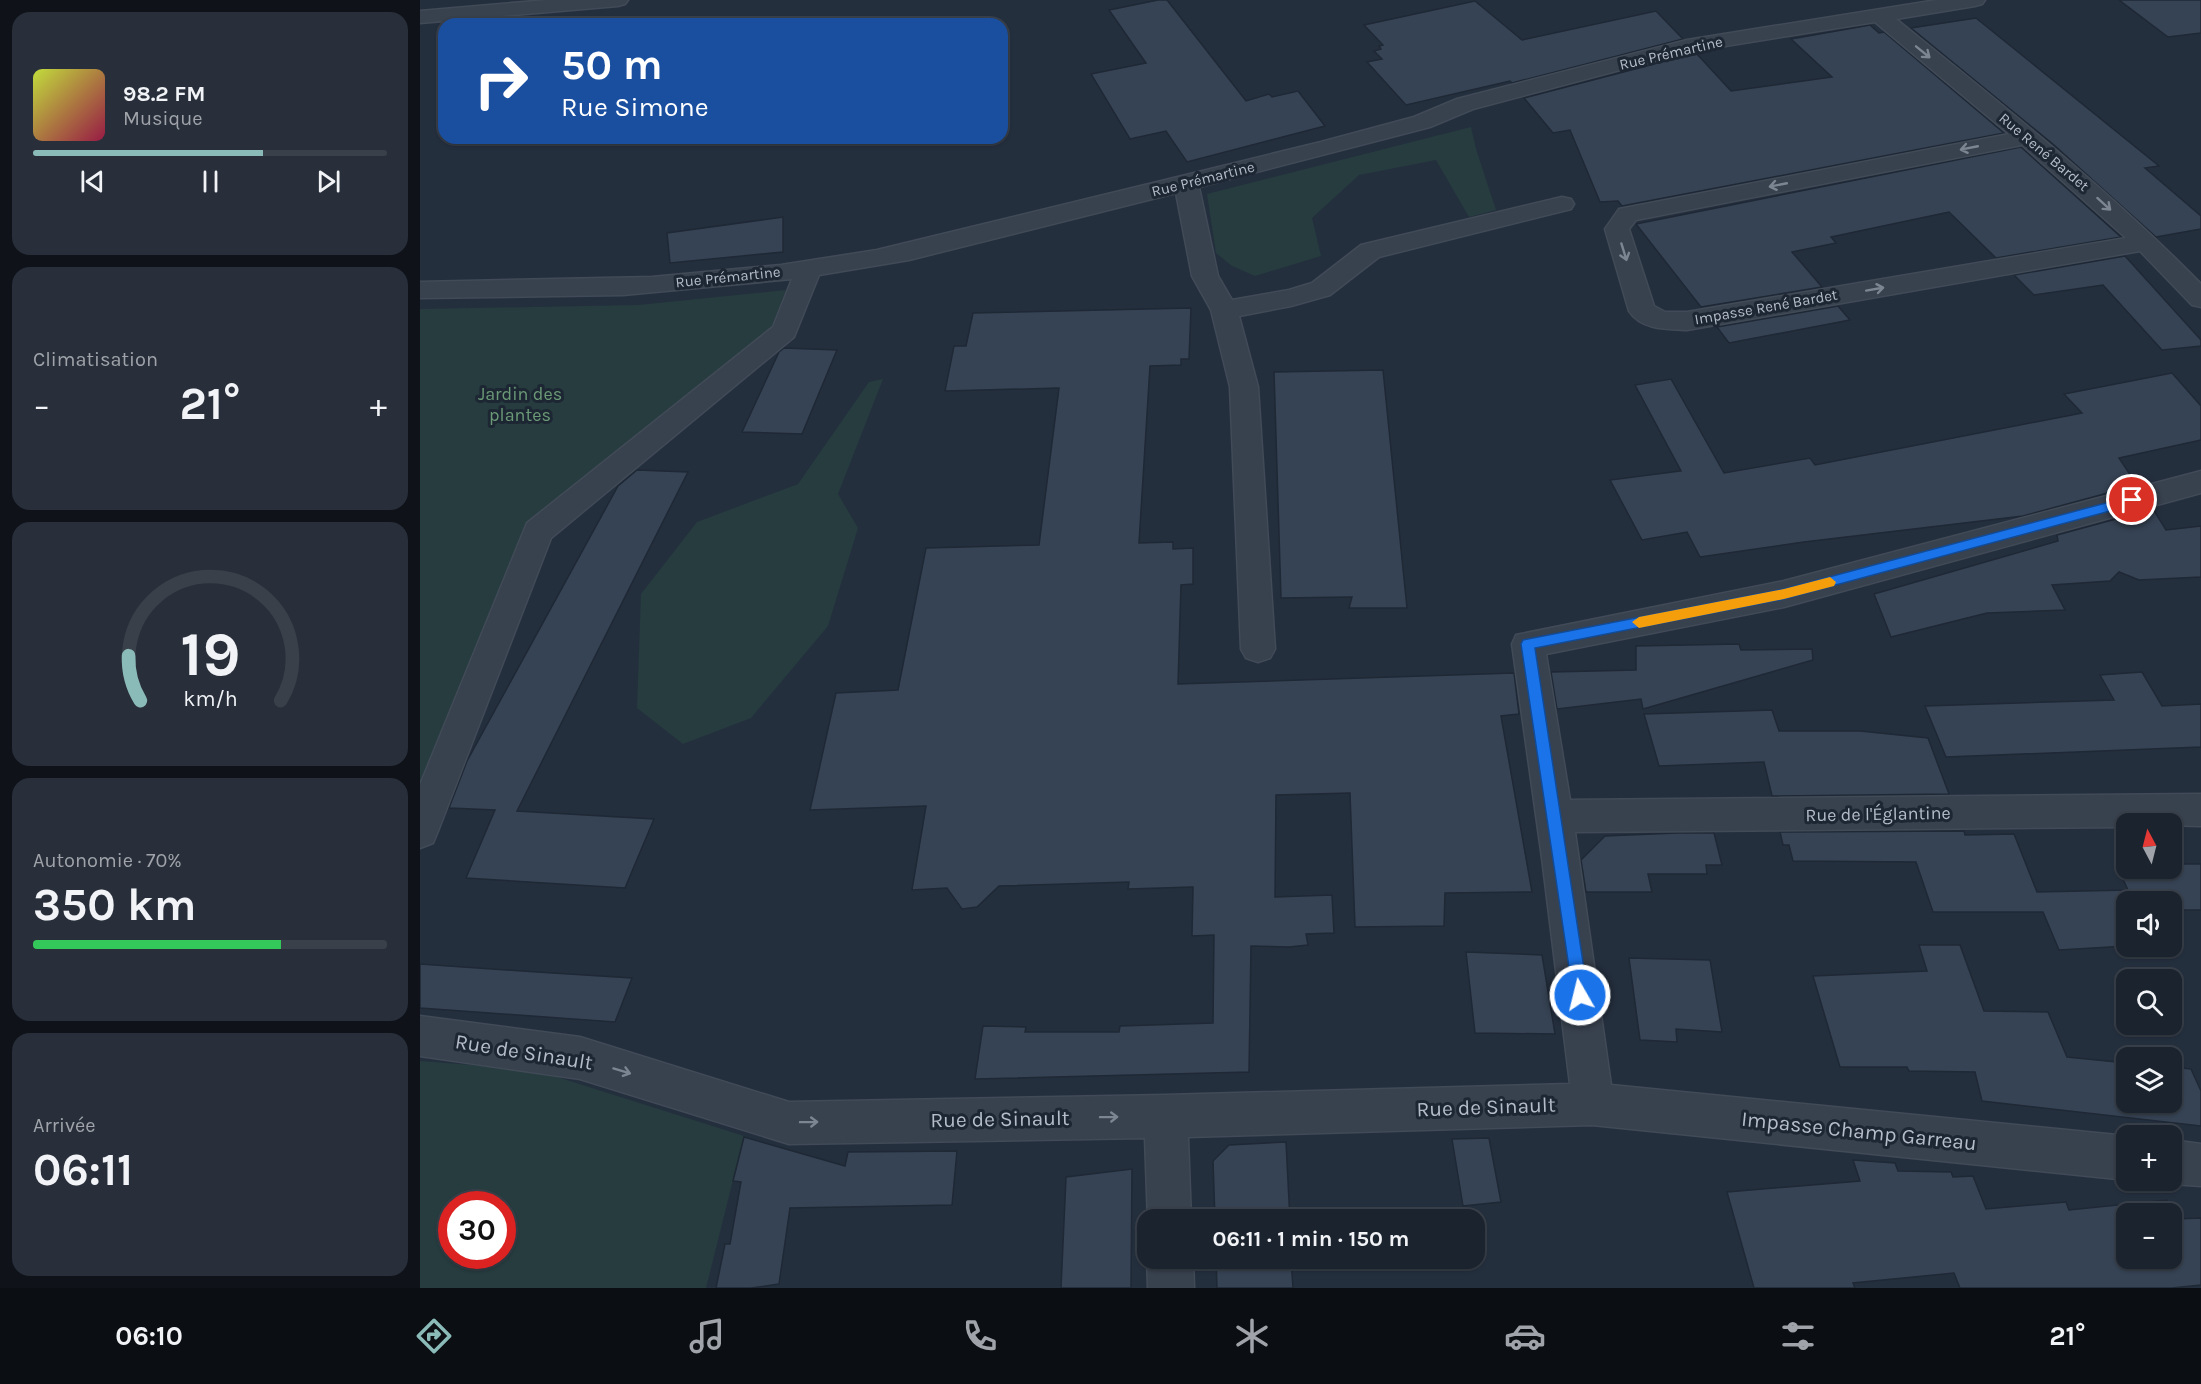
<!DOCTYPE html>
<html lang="fr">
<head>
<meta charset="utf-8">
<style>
	:root { --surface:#1b232e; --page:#282f3a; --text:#f1f3f6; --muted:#a0a4aa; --line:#39404a; --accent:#8bbbb9 }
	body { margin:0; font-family:Karla,sans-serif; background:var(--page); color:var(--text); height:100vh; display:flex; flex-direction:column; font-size:22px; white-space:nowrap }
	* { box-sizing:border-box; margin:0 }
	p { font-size:20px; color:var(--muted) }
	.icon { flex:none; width:33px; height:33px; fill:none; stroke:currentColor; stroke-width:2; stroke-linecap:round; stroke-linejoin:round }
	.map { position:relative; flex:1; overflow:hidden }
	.side { display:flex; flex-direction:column; gap:12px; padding:12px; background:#0f1319; width:420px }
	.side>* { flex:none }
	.hud { position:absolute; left:18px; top:18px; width:570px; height:126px; border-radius:18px; box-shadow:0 2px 4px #0004,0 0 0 2px var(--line); background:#1a4fa0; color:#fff; overflow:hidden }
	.needle { width:39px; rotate:353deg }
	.tools { position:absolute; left:1696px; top:813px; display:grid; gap:12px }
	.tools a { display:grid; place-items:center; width:66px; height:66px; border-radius:12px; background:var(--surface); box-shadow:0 2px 4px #0004,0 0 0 2px var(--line); font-size:30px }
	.speed { position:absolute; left:18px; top:1191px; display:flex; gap:12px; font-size:30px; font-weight:700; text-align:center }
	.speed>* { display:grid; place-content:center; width:78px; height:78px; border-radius:50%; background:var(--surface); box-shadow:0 2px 4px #0004,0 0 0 2px var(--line); line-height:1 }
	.speed .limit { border:9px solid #d22; background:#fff; color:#111 }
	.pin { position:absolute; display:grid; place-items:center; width:51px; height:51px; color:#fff; margin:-26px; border:3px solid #fff; border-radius:50%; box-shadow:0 2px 6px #0007 }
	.me { position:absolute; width:66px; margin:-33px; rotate:352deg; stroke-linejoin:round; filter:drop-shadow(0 0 4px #0008) }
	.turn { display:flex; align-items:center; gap:21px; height:126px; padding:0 24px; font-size:27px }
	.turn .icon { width:78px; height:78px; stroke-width:2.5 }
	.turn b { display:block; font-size:42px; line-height:51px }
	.big { font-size:45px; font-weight:700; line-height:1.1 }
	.side .widget { flex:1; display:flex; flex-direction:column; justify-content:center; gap:9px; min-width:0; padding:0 21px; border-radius:18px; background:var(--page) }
	.side .dial { align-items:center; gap:0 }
	.dial svg { height:156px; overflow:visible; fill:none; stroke:var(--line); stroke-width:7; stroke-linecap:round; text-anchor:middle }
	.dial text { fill:var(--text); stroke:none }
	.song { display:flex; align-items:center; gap:18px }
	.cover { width:72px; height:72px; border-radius:9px; background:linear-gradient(135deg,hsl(70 70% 55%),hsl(340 70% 35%)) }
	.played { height:6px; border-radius:3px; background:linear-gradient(90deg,var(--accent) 65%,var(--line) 65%) }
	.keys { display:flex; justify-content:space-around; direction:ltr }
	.heat { display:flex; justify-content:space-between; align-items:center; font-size:33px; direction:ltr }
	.charge { height:9px; border-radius:4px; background:linear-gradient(90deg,#34c759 70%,var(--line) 0) }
	.trip { position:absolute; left:717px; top:1209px; width:348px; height:60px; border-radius:18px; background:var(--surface); box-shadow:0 2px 4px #0004,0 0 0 2px var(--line); font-weight:700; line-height:60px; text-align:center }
	.dock { display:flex; height:96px; justify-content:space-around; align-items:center; background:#0b0e12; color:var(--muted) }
	.dock .icon { width:42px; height:42px }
	.dock .active { color:var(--accent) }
	.dock b { font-size:27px; color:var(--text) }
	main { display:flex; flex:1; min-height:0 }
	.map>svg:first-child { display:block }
</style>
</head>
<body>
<main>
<section class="side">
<div class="widget">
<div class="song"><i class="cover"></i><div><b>98.2 FM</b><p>Musique</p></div></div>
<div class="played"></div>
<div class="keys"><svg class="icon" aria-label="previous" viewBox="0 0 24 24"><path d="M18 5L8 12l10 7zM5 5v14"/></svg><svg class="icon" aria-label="pause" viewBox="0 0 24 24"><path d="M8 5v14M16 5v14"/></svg><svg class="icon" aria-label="next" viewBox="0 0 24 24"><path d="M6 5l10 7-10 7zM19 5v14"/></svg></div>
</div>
<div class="widget"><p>Climatisation</p>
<div class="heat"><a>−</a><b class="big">21°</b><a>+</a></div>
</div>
<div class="widget dial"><svg viewBox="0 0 100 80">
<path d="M14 69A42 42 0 1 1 86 69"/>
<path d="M14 69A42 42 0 0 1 8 46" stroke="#8bbbb9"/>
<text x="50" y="56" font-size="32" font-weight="700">19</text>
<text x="50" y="72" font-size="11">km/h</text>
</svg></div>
<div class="widget"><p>Autonomie · 70%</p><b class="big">350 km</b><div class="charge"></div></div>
<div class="widget"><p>Arrivée</p><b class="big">06:11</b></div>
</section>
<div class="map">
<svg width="1781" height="1288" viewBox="0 0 1781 1288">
	<rect width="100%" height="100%" fill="#242f3e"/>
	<g fill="#263c3f" fill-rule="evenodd">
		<polygon points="1051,127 1056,149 1076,210 1049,217 1016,160 939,175 892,218 901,256 835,276 812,266 796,253 787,194"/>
		<polygon points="366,290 351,329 105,525 0,788 0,309 218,305"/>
		<polygon points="463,379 418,494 438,528 408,626 331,718 263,744 217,708 221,594 277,522 378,484 449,382"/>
		<path d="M0,1061L115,1070L324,1136L286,1288H0ZM32,1204H82V1256H32Z"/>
	</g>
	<g fill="#364354" stroke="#1f2835" stroke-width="1.5" fill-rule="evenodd">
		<polygon points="738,0 747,0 826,101 849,94 852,97 878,91 905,126 767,162 746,131 710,139 671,74 726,63 689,10"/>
		<polygon points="1699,0 1781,0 1781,33 1748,37"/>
		<polygon points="1055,1 1102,40 1236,11 1263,39 1092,83 1090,81 986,105 947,62 962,59 954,51 961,49 959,46 963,45 944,25"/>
		<polygon points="1556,18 1739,166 1725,168 1781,216 1781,229 1736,237 1634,145 1491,28"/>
		<polygon points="1450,25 1459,33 1464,32 1584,133 1202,206 1198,201 1180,202 1150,130 1133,133 1104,98 1276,53 1311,91 1412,77 1371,39"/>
		<polygon points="1601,147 1701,237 1576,258 1529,212 1411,237 1416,243 1372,252 1402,287 1281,307 1216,224"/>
		<polygon points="363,217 363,252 250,263 247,233"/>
		<polygon points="1705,256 1781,340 1781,346 1742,350 1683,285 1614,295 1594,275"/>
		<polygon points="1418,306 1430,320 1309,343 1297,327"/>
		<polygon points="771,308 769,359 761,359 761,365 730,366 719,543 753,542 753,549 773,548 773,584 761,585 758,684 1094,673 1099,714 1081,716 1112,892 1025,893 1024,926 935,927 930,793 856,795 855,897 912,895 914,933 886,934 888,945 869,947 831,946 829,1072 555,1079 563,1026 606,1027 605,1032 699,1032 700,1026 793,1023 794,935 772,936 773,887 708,889 709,882 579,886 557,907 542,909 527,888 492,890 506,806 390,810 416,693 478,690 506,548 619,545 639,388 525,391 534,346 546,346 553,313"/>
		<polygon points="364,348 417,350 382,434 322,432 359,352"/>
		<polygon points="963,370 987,608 929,608 932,597 861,598 854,372"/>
		<polygon points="1752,373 1781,406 1781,440 1699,458 1717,485 1603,516 1384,542 1280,557 1267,532 1222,540 1190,480 1261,471 1215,385 1251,379 1304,473 1390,458 1395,465 1662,413 1644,394"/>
		<polygon points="217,470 268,472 97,811 234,819 205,888 46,878 75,810 29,808 47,761 198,486"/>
		<polygon points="1733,509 1746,530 1781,526 1781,577 1719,580 1699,572 1690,581 1632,585 1645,610 1567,613 1471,637 1454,594 1638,541 1637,535"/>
		<polygon points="1319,644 1321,650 1392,649 1393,660 1223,709 1221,699 1137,709 1131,672 1216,670 1216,646"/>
		<polygon points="1722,672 1742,706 1781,704 1781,747 1526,757 1505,706 1694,700 1680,675"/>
		<polygon points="1352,710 1359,731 1440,731 1508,738 1529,794 1352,796 1344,762 1239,766 1224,714"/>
		<polygon points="1544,831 1545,835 1594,834 1617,892 1708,890 1695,862 1707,862 1707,868 1752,868 1752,864 1781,864 1781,910 1752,910 1752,902 1707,902 1707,946 1639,950 1623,912 1513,912 1496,862 1373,861 1369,845 1363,845 1360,832"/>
		<polygon points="1257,833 1294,833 1302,865 1286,865 1287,874 1228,874 1232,892 1166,892 1161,860 1185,836"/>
		<polygon points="1499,945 1540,945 1564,1011 1628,1012 1647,1057 1707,1063 1707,1102 1752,1102 1752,1067 1771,1069 1781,1091 1781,1126 1562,1101 1555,1072 1489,1071 1487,1067 1420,1067 1393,976 1507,971"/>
		<polygon points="1046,952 1122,955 1135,1034 1055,1033"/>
		<polygon points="1209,958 1290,960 1302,1032 1256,1029 1257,1042 1220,1040"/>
		<polygon points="0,964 117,972 212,978 195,1022 0,1008"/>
		<polygon points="324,1137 425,1166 428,1152 537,1151 532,1205 370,1208 359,1284 331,1288 296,1288 305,1244 310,1244 321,1182 313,1181"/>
		<polygon points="1069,1138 1081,1202 1043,1206 1032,1139"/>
		<polygon points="866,1142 870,1220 795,1220 793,1161 809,1145"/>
		<path d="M1433,1160L1475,1163L1478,1171L1531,1172L1533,1177L1553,1176L1566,1209L1646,1202L1649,1210L1747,1200L1755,1219L1781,1218V1285L1752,1288H1540L1534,1273L1433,1283L1435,1288H1334L1307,1192L1440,1181ZM1707,1214H1752V1258H1707Z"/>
		<polygon points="712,1169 711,1288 641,1288 646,1177"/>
		<polygon points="796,1258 871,1258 873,1288 797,1288"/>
	</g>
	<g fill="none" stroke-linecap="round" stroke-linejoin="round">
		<defs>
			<g id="minor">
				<polygon points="127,0 208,0 205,4 198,6 0,23 0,11"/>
				<path d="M1517,0H1565L1562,4L1555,6L1476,19C1581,104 1686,187 1781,284V307L1772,305L1720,251L1267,330C1247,329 1221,330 1209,311L1185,229L1199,209L1589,134L1455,22L1268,52L1053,109L1010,127L779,187L798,276L812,300L869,290L892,283L941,245L1142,197L1151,199L1154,204L1151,209L959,257L910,295L871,306L819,316L838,387L855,649L850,658L838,662L826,658L821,649L810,387L791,310L772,276L756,193L489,260L399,275L374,337L131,538L18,831L13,843L0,848V785L107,523L353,327L372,279L203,295L0,298V282L232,277L361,265L457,250L901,142L994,117L1037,99L1267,40ZM1602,145L1706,238L1267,312H1245L1234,306L1209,229L1216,220Z"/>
				<polygon points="1781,471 1781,493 1364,607 1126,654 1150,800 1781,794 1781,826 1707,824 1707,827 1155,832 1191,1085 1707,1136 1707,1180 1172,1125 768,1137 771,1220 728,1220 728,1222 725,1138 369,1144 160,1079 0,1056 0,1016 160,1037 369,1102 746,1095 1150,1084 1122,858 1092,644 1096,635 1364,581"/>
				<polygon points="1752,1140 1781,1144 1781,1186 1752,1184 1744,1180 1752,1180"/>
				<polygon points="727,1258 773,1258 774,1288 728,1288"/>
			</g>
		</defs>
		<use href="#minor" stroke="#414a57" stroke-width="3"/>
		<use href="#minor" fill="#38414e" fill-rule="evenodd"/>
	</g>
	<defs><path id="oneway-shaft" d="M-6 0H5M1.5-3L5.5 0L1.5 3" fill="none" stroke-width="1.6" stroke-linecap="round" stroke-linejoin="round" transform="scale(1.5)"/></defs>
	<g stroke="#7c8592">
		<use href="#oneway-shaft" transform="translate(1503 52) rotate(39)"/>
		<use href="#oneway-shaft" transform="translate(1549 148) rotate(169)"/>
		<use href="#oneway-shaft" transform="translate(1358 185) rotate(169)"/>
		<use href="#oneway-shaft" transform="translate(1684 204) rotate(42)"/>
		<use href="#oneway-shaft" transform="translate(1204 252) rotate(73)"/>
		<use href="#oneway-shaft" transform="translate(1455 289) rotate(-10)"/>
		<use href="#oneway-shaft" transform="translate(202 1071) rotate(17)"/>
		<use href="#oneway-shaft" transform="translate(689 1117) rotate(-1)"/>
		<use href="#oneway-shaft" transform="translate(389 1122) rotate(-1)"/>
	</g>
	<polygon fill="#1a73e8" stroke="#114b97" stroke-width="1.5" points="1712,496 1718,500 1716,504 1364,599 1115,648 1168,995 1165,1001 1160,1003 1154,1001 1101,644 1103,640 1364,589"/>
	<polygon fill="#f59e0b" points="1410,577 1416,582 1414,586 1364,599 1219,628 1212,622 1219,617 1364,589"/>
	<g text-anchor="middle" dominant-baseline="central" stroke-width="6" stroke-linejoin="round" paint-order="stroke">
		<g font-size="15" fill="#b4bcc9" stroke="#1d2633">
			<text transform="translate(1251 53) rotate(-13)">Rue Prémartine</text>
			<text transform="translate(1624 152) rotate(40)">Rue René Bardet</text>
			<text transform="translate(783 179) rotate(-14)">Rue Prémartine</text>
			<text transform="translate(308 277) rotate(-6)">Rue Prémartine</text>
			<text transform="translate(1346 307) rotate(-10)">Impasse René Bardet</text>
		</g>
		<g font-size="18" fill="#6b9a76" stroke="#1d2633">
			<text x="100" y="394">Jardin des<tspan x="100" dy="21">plantes</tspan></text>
		</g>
		<g font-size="18" fill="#b4bcc9" stroke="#1d2633">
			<text transform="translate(1458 814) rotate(-1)">Rue de l'Églantine</text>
		</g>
		<g font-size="21" fill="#b4bcc9" stroke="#1d2633">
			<text transform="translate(104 1052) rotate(9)">Rue de Sinault</text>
			<text transform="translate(1066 1107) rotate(-2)">Rue de Sinault</text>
			<text transform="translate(580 1119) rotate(-1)">Rue de Sinault</text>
			<text transform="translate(1439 1131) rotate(6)">Impasse Champ Garreau</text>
		</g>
	</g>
</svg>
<div class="tools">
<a><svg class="needle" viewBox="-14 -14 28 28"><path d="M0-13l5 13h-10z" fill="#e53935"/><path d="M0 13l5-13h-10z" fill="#a0a4aa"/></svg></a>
<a><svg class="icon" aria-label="sound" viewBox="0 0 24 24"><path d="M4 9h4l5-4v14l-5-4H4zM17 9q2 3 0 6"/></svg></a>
<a><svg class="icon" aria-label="search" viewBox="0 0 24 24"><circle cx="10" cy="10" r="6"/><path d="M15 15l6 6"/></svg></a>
<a><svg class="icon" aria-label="layers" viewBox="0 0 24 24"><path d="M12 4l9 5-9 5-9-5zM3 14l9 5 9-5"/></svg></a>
<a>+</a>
<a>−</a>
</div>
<div class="speed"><div class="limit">30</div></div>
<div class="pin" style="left:1712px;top:500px;background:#d93025"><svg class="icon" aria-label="arrive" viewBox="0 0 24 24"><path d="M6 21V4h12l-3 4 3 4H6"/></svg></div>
<svg class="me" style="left:1160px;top:995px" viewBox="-20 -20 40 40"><circle r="17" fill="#1a73e8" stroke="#fff" stroke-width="3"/><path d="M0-11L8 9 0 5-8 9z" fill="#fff"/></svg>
<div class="trip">06:11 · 1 min · 150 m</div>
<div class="hud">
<div class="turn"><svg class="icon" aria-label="right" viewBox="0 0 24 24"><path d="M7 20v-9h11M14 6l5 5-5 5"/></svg><div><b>50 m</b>Rue Simone</div></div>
</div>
</div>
</main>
<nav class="dock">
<b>06:10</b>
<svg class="icon active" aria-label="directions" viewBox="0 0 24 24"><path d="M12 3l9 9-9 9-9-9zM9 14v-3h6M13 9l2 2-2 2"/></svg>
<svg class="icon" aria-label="music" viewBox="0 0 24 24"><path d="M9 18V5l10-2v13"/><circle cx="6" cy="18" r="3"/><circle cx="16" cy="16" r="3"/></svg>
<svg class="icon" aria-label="phone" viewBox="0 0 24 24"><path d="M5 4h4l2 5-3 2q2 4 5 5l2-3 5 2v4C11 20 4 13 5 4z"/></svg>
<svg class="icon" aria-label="climate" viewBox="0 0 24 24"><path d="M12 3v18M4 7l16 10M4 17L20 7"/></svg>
<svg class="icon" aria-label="car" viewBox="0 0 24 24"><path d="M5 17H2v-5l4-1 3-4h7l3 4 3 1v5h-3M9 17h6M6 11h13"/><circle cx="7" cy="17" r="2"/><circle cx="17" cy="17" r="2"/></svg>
<svg class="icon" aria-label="filters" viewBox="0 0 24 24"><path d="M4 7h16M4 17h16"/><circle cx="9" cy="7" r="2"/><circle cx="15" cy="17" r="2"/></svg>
<b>21°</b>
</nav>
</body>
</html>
